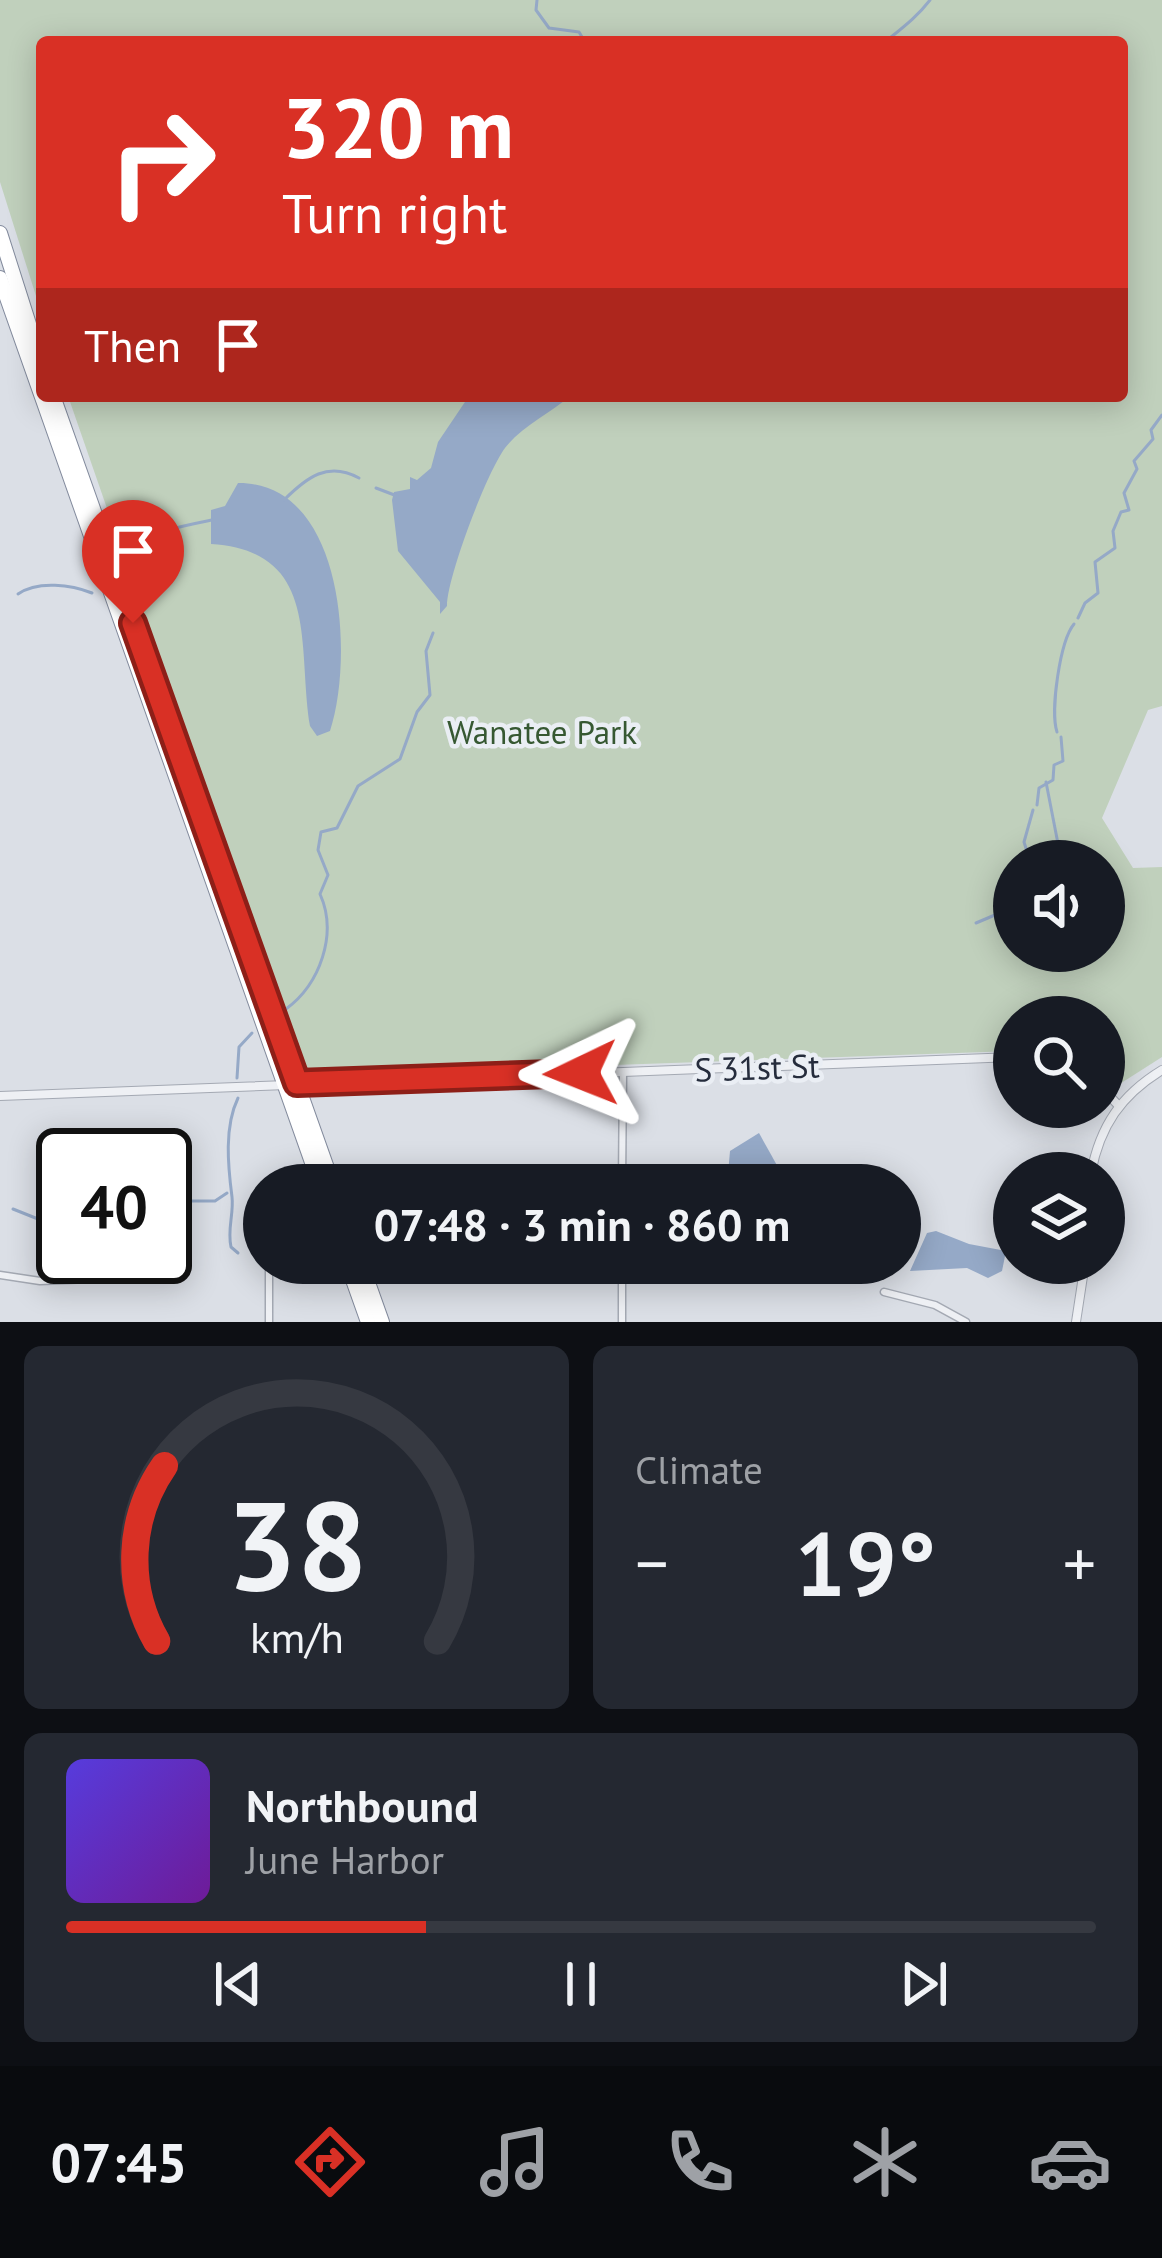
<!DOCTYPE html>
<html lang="en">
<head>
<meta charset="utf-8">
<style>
	:root { --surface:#171b24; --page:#242831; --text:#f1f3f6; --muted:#9ea1a6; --line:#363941; --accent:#d93025 }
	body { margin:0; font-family:"PT Sans",sans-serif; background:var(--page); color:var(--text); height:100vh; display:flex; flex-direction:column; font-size:45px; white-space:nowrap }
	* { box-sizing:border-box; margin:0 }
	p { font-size:39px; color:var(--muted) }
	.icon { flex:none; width:66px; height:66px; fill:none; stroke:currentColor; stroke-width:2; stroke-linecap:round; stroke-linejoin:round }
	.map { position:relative; height:1322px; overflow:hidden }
	.drawer { display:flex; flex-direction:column; gap:24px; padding:24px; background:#0d0f14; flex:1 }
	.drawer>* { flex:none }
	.hud { position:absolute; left:36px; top:36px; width:1092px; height:366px; border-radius:12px; box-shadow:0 6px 30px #0003; background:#d93025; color:#fff; overflow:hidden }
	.tools { position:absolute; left:993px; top:840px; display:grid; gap:24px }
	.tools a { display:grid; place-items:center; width:132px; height:132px; border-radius:50%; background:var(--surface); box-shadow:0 6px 30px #0003; font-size:60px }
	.speed { position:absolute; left:36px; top:1128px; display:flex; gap:24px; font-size:60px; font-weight:700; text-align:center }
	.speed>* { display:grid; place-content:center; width:156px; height:156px; border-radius:50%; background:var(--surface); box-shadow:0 6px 30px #0003; line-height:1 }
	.speed .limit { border:6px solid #111; border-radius:18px; background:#fff; color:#111 }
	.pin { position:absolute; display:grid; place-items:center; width:102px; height:102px; color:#fff; margin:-123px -51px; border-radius:50% 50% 50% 0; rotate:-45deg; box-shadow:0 0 12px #0007 }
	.pin .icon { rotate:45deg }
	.me { position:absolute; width:132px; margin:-66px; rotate:268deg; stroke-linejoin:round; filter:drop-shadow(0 0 9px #0008) }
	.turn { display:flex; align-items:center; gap:42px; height:252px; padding:0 48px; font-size:54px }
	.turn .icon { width:156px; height:156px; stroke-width:2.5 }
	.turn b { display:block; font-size:84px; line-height:102px }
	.then { display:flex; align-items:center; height:114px; padding:0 48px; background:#0003; gap:24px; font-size:45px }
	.big { font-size:90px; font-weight:700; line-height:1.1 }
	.drawer .tile { flex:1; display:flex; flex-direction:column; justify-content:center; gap:18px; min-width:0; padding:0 42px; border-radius:18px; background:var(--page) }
	.drawer .dial { align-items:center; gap:0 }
	.dial svg { height:312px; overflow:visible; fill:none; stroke:var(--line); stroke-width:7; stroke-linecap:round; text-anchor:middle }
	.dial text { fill:var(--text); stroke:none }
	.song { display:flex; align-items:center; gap:36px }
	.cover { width:144px; height:144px; border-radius:18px; background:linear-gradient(135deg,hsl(250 70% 55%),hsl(280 70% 35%)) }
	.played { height:12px; border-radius:6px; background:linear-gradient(90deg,var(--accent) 35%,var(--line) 35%) }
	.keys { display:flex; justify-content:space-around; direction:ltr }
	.heat { display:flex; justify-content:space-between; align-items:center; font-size:66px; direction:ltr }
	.drawer .tiles { flex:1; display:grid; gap:24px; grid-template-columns:1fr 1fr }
	.tile:last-child { grid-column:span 2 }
	.trip { position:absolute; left:243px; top:1164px; width:678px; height:120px; border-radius:60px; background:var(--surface); box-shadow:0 6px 30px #0003; font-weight:700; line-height:120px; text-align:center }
	.dock { display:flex; height:192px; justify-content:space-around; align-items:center; background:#090b0e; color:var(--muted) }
	.dock .icon { width:84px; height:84px }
	.dock .on { color:var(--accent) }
	.dock b { font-size:54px; color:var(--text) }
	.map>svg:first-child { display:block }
</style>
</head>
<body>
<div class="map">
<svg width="1162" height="1322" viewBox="0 0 1162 1322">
	<rect width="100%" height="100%" fill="#dbdfe6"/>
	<path fill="#c0d0bc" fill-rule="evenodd" d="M0,0H1162V706L1148,710L1102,818L1133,868L1162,867V1057L1115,1087L1104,1077V1017H1014V1051L304,1076L68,396H1122V42H42V315L0,182ZM1014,861H1104V951H1014Z"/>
	<g fill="#95a9c7">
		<path d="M469,396H570C550,414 523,425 505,448C487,472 447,577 447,606L440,614V602L398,551L392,500L394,492L410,489V477L417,480L431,468L438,442Z"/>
		<path d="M238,483C345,482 354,658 330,731L317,736L310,726C297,645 321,551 211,544V510L225,506Z"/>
		<polygon points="759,1133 788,1185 727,1185 730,1151"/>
		<polygon points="936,1231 969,1244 1006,1251 1002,1271 988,1278 967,1268 910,1271 927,1233"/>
	</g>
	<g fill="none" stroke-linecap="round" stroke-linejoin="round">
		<g stroke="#95a9c7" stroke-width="3">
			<polyline points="537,0 536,10 549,28 579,32 585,42"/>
			<polyline points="605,42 618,42"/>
			<path d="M885,42C902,28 917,17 930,0"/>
			<polyline points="376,488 397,496"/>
			<path d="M284,500C307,477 328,461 359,478"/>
			<path d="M127,551C143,533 187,525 212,520"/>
			<path d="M18,594C38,580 72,585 92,593"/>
			<polyline points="1078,618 1085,603 1098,593 1095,562 1115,548 1113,531 1121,512 1129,510 1124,493 1137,469 1134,461 1153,439 1151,430 1162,415"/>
			<path d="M1057,732C1050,711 1060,641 1074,624"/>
			<polyline points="1046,782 1060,854"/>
			<polyline points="1037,805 1039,788 1053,780 1054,765 1063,761 1061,737"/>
			<polyline points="1037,847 1040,861"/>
			<polyline points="1030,861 1024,842 1033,810"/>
			<polyline points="976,923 1002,912"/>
			<polyline points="1011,937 1003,911 1014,886"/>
			<path d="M286,1009C320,984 338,934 320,894L328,875L318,850L321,832L337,828L358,786L400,759L417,712L430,695L426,651L433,633"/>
			<polyline points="237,1078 239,1047 252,1033"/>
			<path d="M238,1098C224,1127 228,1166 232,1197C234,1214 227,1229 231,1247L238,1253"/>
			<polyline points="165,1201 215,1201 227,1193"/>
			<polyline points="13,1209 48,1223 63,1222"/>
		</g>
		<defs>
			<g id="minor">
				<polyline points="622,1185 623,1072"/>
				<polyline points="0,1275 40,1281 139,1277"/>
				<polyline points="884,1292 935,1305 966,1322"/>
				<polyline points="269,1322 269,1265"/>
				<polyline points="622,1322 622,1263"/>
			</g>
			<g id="tertiary">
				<polyline points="1104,1090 1118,1105"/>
				<polyline points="0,1096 1014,1057"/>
				<path d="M1091,1173C1100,1126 1121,1095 1162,1070"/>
				<polyline points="1076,1322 1085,1263"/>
			</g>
			<g id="trunk">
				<polyline points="0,233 42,365"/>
				<polyline points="0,278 320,1185"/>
				<polyline points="53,396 333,1185"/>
				<polyline points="347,1263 368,1322"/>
				<polyline points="361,1263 382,1322"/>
			</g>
		</defs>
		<use href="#minor" stroke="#a4a9b3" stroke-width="9"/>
		<use href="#tertiary" stroke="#a4a9b3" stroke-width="10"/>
		<use href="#trunk" stroke="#838b9d" stroke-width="16"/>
		<use href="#minor" stroke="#eef0f4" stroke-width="6"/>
		<use href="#tertiary" stroke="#eef0f4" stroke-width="8"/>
		<use href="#trunk" stroke="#fff" stroke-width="14"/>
	</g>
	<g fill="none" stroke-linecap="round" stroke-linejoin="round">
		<defs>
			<polyline id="route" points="133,623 297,1083 581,1073"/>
		</defs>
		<use href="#route" stroke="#8d1f18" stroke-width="30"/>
		<use href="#route" stroke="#d93025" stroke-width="21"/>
	</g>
	<g text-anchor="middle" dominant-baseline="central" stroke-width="9" stroke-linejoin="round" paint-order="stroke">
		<g font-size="33" fill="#365832" stroke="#eaeef4">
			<text x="542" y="731">Wanatee Park</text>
		</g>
		<g font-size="33" fill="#252c3c" stroke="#eaeef4">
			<text transform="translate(757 1067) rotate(-2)">S 31st St</text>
		</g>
	</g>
</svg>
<div class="tools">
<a><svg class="icon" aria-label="sound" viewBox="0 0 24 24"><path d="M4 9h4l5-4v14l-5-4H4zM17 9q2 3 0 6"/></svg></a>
<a><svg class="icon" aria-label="search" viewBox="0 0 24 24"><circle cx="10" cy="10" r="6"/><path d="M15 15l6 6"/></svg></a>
<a><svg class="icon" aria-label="layers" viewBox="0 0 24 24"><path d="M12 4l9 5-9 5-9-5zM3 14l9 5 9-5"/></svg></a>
</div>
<div class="speed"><div class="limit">40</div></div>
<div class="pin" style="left:133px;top:623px;background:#d93025"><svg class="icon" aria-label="arrive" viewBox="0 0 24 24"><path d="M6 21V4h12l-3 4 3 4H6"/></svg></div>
<svg class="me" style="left:581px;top:1073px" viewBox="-20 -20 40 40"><path d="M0-17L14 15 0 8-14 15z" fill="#d93025" stroke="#fff" stroke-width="4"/></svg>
<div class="trip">07:48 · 3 min · 860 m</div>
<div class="hud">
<div class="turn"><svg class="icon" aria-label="right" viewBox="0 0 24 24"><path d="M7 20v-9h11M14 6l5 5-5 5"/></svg><div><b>320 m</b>Turn right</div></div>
<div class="then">Then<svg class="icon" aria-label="arrive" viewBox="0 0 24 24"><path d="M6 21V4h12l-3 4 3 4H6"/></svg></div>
</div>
</div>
<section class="drawer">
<div class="tiles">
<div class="tile dial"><svg viewBox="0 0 100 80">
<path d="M14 69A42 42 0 1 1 86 69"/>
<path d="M14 69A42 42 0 0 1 16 24" stroke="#d93025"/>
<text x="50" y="56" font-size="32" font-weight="700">38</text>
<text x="50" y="72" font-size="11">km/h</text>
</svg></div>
<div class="tile"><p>Climate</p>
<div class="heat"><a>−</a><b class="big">19°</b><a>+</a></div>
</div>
<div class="tile">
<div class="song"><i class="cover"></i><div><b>Northbound</b><p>June Harbor</p></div></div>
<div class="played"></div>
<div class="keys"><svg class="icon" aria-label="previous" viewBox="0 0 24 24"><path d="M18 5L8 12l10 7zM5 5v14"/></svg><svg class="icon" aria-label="pause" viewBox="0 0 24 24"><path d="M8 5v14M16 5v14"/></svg><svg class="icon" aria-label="next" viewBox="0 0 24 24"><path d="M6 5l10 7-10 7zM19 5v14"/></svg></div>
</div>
</div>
</section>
<nav class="dock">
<b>07:45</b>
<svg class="icon on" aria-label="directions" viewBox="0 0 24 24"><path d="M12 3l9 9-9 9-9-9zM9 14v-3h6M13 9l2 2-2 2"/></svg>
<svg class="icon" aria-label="music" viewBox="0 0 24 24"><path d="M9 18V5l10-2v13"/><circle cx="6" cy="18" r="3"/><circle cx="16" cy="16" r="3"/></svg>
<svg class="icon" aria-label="phone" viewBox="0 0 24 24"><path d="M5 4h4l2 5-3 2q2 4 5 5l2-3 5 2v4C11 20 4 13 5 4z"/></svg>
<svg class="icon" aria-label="climate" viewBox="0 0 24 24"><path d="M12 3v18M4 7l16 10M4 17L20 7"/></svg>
<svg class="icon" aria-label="car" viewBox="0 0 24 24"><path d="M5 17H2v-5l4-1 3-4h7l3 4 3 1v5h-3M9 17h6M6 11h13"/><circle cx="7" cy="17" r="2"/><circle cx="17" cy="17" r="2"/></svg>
</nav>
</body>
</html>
